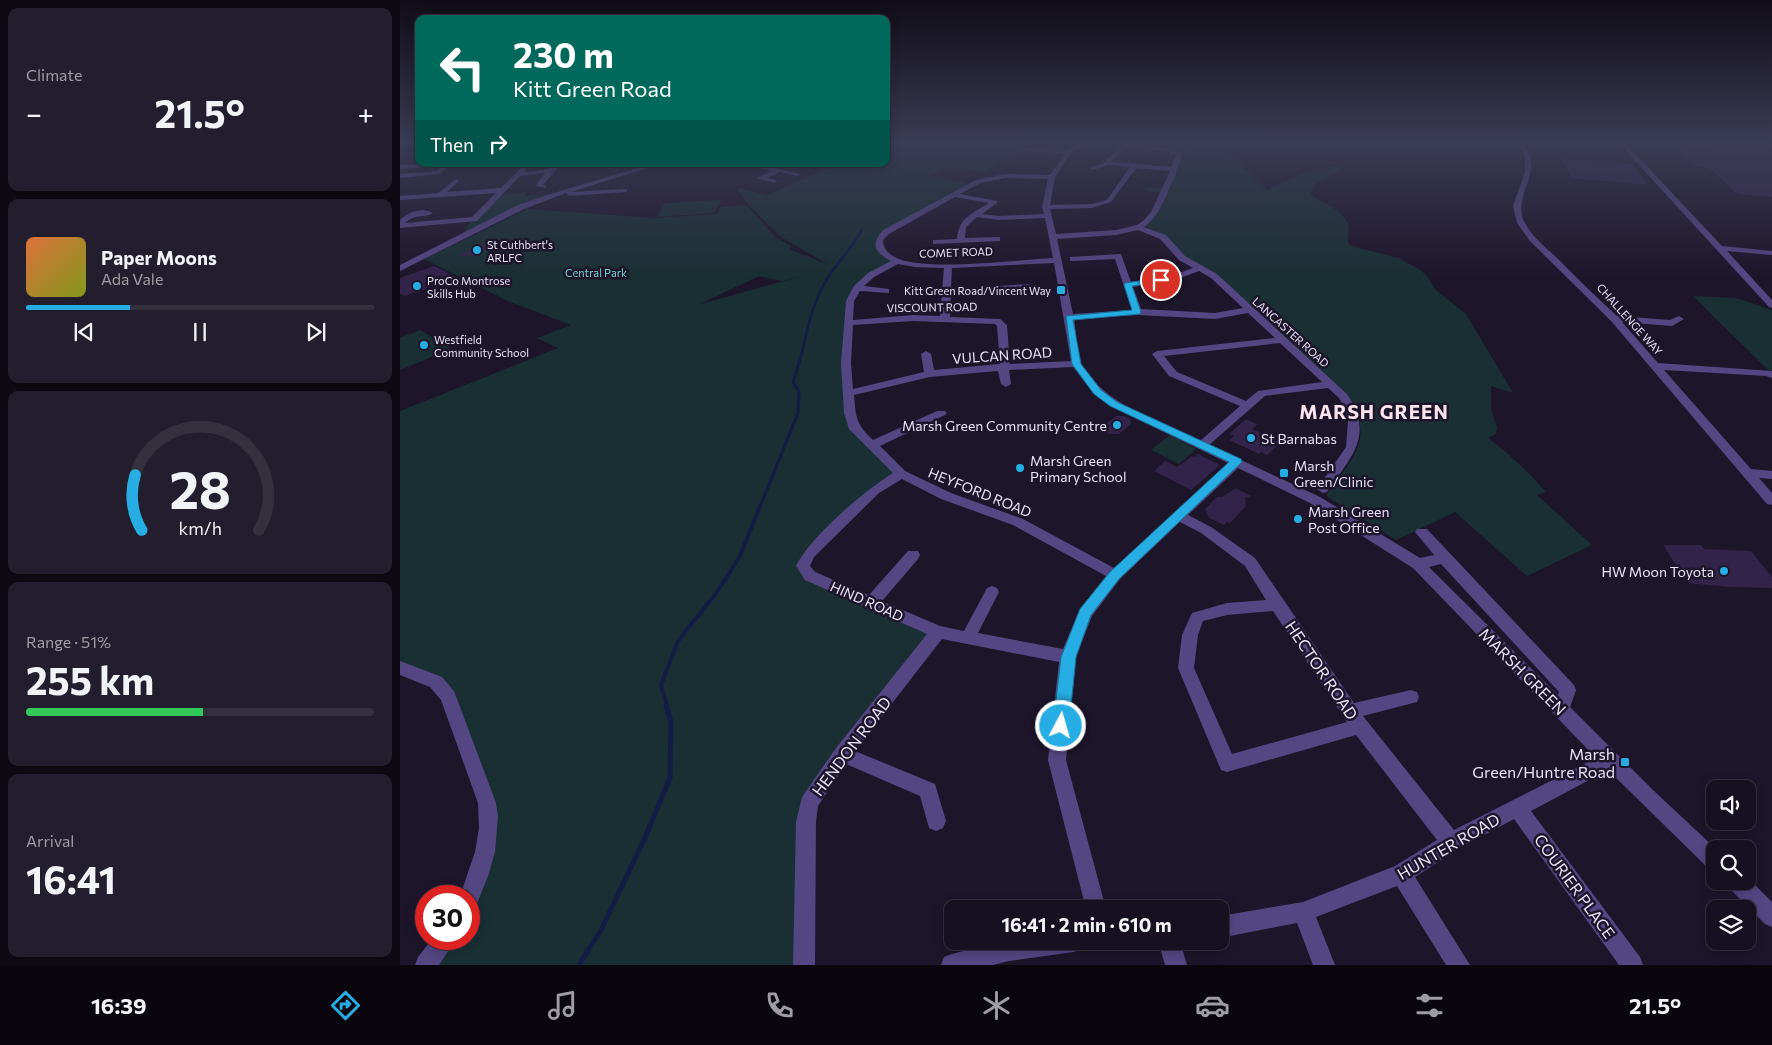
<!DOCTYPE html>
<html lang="en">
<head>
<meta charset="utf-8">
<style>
	:root { --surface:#161020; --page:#231e2d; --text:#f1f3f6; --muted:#9e9da5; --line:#35303e; --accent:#26ade3 }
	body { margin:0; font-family:Commissioner,sans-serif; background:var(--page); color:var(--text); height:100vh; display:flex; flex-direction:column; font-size:19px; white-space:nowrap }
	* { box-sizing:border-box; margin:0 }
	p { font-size:16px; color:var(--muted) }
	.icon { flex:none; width:28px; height:28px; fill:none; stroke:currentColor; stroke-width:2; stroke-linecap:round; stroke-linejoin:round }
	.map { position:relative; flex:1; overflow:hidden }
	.drawer { display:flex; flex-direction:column; gap:8px; padding:8px; background:#0c0912; width:400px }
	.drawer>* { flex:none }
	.banner { position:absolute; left:15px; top:15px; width:475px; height:152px; border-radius:10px; box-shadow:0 2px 12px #0003,0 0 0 1px var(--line); background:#00695c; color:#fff; overflow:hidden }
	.buttons { position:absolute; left:1306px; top:780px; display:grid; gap:10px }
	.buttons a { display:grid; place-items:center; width:50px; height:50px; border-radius:10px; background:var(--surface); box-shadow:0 2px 12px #0003,0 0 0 1px var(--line); font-size:25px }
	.speed { position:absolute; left:15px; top:885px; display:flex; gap:10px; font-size:25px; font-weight:700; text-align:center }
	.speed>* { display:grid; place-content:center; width:65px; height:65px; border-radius:50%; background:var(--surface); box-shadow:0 2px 12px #0003,0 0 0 1px var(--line); line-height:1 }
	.speed .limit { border:8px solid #d22; background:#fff; color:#111 }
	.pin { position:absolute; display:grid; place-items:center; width:42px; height:42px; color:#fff; margin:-21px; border:2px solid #fff; border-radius:50%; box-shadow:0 1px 5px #0007 }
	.me { position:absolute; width:55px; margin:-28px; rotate:6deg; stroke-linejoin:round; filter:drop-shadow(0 0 4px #0008) }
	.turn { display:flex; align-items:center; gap:18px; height:105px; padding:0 15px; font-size:22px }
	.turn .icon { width:65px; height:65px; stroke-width:2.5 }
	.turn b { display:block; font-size:35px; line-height:42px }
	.then { display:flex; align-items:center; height:48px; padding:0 15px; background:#0003; gap:10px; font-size:19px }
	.big { font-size:38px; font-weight:700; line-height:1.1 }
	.drawer .widget { flex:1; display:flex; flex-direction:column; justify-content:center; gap:8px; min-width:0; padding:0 18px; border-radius:10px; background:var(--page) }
	.drawer .dial { align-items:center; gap:0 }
	.dial svg { height:130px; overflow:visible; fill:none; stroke:var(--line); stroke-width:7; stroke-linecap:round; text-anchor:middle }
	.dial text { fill:var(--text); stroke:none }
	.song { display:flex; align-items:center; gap:15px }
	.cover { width:60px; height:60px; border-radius:8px; background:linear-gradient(135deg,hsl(20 70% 55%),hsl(70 70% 35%)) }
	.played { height:5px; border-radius:2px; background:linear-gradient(90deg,var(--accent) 30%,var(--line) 30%) }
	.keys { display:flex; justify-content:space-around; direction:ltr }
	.heat { display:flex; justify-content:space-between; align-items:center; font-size:28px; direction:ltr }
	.charge { height:8px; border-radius:4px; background:linear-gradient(90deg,#34c759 51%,var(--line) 0) }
	.trip { position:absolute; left:544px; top:900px; width:285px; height:50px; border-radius:10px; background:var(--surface); box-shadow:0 2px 12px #0003,0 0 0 1px var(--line); font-weight:700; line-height:50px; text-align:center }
	.tabs { display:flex; height:80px; justify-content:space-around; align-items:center; background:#09060d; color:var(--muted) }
	.tabs .icon { width:35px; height:35px }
	.tabs .selected { color:var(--accent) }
	.tabs b { font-size:22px; color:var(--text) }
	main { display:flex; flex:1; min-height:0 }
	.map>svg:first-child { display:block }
</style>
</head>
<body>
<main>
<section class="drawer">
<div class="widget"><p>Climate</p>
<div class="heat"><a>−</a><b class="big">21.5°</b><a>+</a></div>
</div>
<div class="widget">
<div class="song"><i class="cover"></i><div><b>Paper Moons</b><p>Ada Vale</p></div></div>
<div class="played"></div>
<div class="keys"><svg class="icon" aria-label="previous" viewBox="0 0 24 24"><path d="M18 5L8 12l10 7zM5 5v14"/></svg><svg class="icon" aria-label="pause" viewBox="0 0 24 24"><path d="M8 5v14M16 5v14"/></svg><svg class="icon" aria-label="next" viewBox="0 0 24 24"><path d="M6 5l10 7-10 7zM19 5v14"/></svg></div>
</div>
<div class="widget dial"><svg viewBox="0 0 100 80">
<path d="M14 69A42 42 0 1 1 86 69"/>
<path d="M14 69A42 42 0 0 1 10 35" stroke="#26ade3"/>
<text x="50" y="56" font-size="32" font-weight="700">28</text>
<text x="50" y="72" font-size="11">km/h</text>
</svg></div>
<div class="widget"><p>Range · 51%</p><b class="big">255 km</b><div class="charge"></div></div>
<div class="widget"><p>Arrival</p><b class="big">16:41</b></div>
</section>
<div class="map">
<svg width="1372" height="965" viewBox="0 0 1372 965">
	<rect width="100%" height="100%" fill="#1d152a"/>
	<g fill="#192f33" fill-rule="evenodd">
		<path d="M486,143H606L623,150L584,172L549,166L530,176L569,184L486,232L479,246L497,261L471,275L450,301L449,393L455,429L501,474L475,490L404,566L538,632L408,809L405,965H16L35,939H69V896H65L78,878L89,838L50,703L36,682L0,672V411L158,348L137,338L171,325L108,301L24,259L128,209L254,218L316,214L321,207L346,205L376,238L392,246L389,249L427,264L381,237L348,205L337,188L367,195L429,168L414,164H486ZM359,276L382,281L402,276L300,304Z"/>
		<path d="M808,143H819L867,190L909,171L941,165L944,167L916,184L910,194C921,204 942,208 948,224C950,231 946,237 949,244L958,248L999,258L1019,269L1026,275L1036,290L1066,314L1113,393L1091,386V409L1097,427L1096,434L1088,438C1110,454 1128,472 1146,492L1137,495L1192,545L1127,576L1055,512L996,540L926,496C954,455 977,440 945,392L816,275L785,258L764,235L745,226L751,222L763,193L746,191L749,187L765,188L779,158L776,153L789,145Z"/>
		<polygon points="127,192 124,196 156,194 63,233 71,221 98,195"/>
		<polygon points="321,200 314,213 257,217 265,203"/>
		<polygon points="1293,296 1336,298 1372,310 1372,371 1368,370"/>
		<polygon points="20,330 51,349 0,370 0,338"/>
		<polygon points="770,435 796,449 779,464 751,450"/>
	</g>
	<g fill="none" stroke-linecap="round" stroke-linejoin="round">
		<polyline stroke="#131c45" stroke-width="2" points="459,235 462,229"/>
		<path stroke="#131c45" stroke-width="2.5" d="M402,353C408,325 414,298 430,274C440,260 451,249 460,233"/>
		<polyline stroke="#131c45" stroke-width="3" points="360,507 398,413 399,391 393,383 402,352"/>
		<polyline stroke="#131c45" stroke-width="4" points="267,706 261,685 278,641 317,592 340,556 360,506"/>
		<polyline stroke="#131c45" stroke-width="5" points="179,965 201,930 244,840 270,778 271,722 266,705"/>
	</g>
	<g fill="#322349">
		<polygon points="1283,144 1372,150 1372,197 1338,194 1309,168 1296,167 1274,146 1287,147"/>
		<polygon points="1160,158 1232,164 1248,185 1172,178"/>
		<polygon points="79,244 94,244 75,256 59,256"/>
		<polygon points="34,266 58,278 5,296 0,294 0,278"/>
		<polygon points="716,416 724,416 730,419 731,424 719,434 710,434 703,431 703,426"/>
		<polygon points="846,419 857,424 852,429 881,442 867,455 861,452 859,454 829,440 834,436 829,434"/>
		<polygon points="798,454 820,465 791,490 754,471 765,461 777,467 792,456 794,457"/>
		<polygon points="836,488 851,496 845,498 846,506 830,523 827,522 824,525 809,518 805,509 817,497 822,497"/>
		<polygon points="1263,545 1301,545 1304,549 1351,551 1372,577 1372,588 1330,587 1288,583"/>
	</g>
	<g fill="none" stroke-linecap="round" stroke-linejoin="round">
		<g fill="#544683" fill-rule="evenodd">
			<polygon points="0,143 6,143 0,147"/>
			<path d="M605,143L667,151L677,143H684L670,154L655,177L650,205L692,204L707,200L730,167L708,165L693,170L690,168L706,162L707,159L723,145L718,143L769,148L781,153C783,160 776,166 776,174C767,191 761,216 744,227L766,235L785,256L817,274L947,394C975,436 951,457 927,492L923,493L917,489L946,447L948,421L945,409L939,398L928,388L865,396L809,445L920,497L1020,558L1034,555L1015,532L1017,529H1027L1174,685L1176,690L1170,707L1253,790L1316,849L1315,871L1308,868L1208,770L1131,811L1240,957L1243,965H1219L1114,819L1058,849L1015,877L1070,965H1046L997,886L916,917L935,965H913L897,923L820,938V916L903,902L995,866L1037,840L956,735L827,772L821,770L778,668L782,635L792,613L827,603L866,600L845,566L801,533L780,522L720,579L692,616L676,657L666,760L706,909H686L648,760L659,662L542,639L455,751L535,784L546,821L543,828L536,831L529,828L520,796L446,764L418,806L416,822L415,965H393L396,822L402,797L436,748L527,634L405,580L396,566C411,536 464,491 493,473L449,429L444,413L441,363L446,301L454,286L468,273L491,261C475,252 470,245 483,230L576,180L606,174L650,175L664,154L626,151L607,146ZM729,146L768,152L776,155L771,167L713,162L712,160ZM736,168L770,171L751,212L744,220L737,225L716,230L656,234L650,209L692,208L711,202ZM606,178L648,179L642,207L644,214L598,216L582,214L597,203V201L560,194L580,183ZM555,197L589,203C572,214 559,217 557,239L536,240H533V244L600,241V237H597L565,238L566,227L577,217L598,220L645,218L653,258C617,260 529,271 499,259C491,256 483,250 483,240L489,234ZM738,230L760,239L779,260L793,268L770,276L731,282L721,254L670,257V261H673L715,259L732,310L673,314L657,239L716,235ZM654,263L671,361L610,364L607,325L600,319L550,317L551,294L629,290L633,287L629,284L551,289L552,268ZM498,264L515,267L544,268L540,316L513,315L453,320L454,301L460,291L489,293V289L464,286L474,277ZM799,271L811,278L843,308L815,313L741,309L733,287L772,281ZM848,313L875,338L757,351L752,354L769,376L840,406L800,441C760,422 705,405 682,365C677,355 676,331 674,319L737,315L815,319ZM513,321L595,324L597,326L600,364L534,370L531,354L526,351L521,354L524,372L453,389L451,363L453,325ZM880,343L922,382L858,391L846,401L777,372L764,356ZM673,367L694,394L710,406L828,463L714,568L623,519L551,493L505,471L480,446L545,415L547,413L545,411H537L473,440C456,424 456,418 454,395L530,377L598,371L601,384L606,387L611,384L609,370ZM838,468L910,503L1013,568L1196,758L1054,830L963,716L1017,702L1019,697L1017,692L1011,690L954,703L855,558L811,527L788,515ZM502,479L541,499L613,525L706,576L680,609L663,649L578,633L599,592L597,588L592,586L587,588L564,631L540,626L482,601L518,559L520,555L518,551H508L469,595L415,572L410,566L414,557L479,493ZM1041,564L1159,692L1158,695L1029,567ZM873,611L947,722L832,754L794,668L798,635L803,621L827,615Z"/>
			<path d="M1117,143H1123C1145,172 1114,192 1123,219C1129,234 1145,247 1156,257C1176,277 1196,297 1217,316L1270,320L1279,316L1284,319L1272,326L1222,322L1258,363L1372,371V378L1366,376L1264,370L1351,469L1372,471V479L1359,478L1372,493V505L1367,504L1211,321L1130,241L1117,223L1113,206L1125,172V157Z"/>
			<polygon points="1219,143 1225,143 1322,246 1372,251 1372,255 1327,251 1372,300 1372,308 1369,307"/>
			<polygon points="19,164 41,164 38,166 0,169 0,165"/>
			<polygon points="45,164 51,164 40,174 0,178 0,174 36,171"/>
			<path d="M125,164H131L124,172L148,169L154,164H161L143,185L146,186V188L135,186L145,173L120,176L77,221L0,228V220C8,212 22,207 33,213C23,219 16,213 5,223L72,217L96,193L0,200V196L38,193L56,179L59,181L47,192L101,188Z"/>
			<polygon points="251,164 260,164 171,192 225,189 227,190 227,192 169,196 166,193 124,209 0,271 0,265 118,205 154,193"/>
			<polygon points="346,164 357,164 401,174 398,176 380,172 367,178 376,180 377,181 374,183 357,178 372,171"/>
			<polygon points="0,661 42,677 54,691 96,803 98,816 95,852 88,876 76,906 69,909 69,896 60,896 75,852 79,828 78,803 41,700 30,687 0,675"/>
			<polygon points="1348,878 1372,902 1372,927 1365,924 1329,888 1326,881 1348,881"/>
			<polygon points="32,939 56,939 39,965 15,965 18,957"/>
			<polygon points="601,941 685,941 682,949 674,952 609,961 593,965 541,965 544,957 552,954"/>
			<polygon points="758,941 780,941 787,965 765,965"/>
		</g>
	</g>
	<linearGradient id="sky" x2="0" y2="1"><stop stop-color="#100c17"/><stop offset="0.51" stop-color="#3a3b55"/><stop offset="1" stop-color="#3a3b55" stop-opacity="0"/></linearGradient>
	<rect width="1372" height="278" fill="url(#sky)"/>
	<polygon fill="#26ade3" stroke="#197094" points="761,278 764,278 764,282 732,286 741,312 740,314 673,320 681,364 701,390 717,402 841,459 842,462 719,579 691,615 676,657 669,726 666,731 661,733 655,731 653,726 661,657 680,609 710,572 829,462 710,406 694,394 672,364 666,316 732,310 724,285 725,283"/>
	<g fill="#26ade3" stroke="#1d152a" stroke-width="2">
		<circle cx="77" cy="250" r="5"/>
		<circle cx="17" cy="286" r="5"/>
		<rect x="656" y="285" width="10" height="10" rx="2.5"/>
		<circle cx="24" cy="345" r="5"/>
		<circle cx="717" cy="425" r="5"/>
		<circle cx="851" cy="438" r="5"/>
		<circle cx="620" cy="468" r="5"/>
		<rect x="879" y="468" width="10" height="10" rx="2.5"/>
		<circle cx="898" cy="519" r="5"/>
		<circle cx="1324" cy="571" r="5"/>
		<rect x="1220" y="757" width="10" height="10" rx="2.5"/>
	</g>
	<g text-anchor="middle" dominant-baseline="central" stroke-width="5" stroke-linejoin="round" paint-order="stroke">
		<g font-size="11" fill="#e9e2fb" stroke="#1d152a" text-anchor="start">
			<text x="87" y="244">St Cuthbert's<tspan x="87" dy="13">ARLFC</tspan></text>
			<text x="27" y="280">ProCo Montrose<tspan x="27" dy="13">Skills Hub</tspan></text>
			<text x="651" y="290" text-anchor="end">Kitt Green Road/Vincent Way</text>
			<text x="34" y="339">Westfield<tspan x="34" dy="13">Community School</tspan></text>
		</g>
		<g font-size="11" fill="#e9e2fb" stroke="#1d152a">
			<text transform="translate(556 252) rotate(-2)">COMET ROAD</text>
			<text transform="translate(532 307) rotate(-1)">VISCOUNT ROAD</text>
			<text transform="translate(1230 319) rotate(48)">CHALLENGE WAY</text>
			<text transform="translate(891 332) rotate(42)">LANCASTER ROAD</text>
		</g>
		<g font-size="11" fill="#75d4ce" stroke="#1d152a">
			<text x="196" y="272">Central Park</text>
		</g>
		<g font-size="14" fill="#e9e2fb" stroke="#1d152a">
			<text transform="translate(602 355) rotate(-4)">VULCAN ROAD</text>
			<text transform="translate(580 492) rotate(22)">HEYFORD ROAD</text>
			<text transform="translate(467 601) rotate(24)">HIND ROAD</text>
		</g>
		<g font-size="14" fill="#e9e2fb" stroke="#1d152a" text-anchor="start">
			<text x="707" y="425" text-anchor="end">Marsh Green Community Centre</text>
			<text x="861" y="438">St Barnabas</text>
			<text x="630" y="460">Marsh Green<tspan x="630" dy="16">Primary School</tspan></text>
			<text x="894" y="465">Marsh<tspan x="894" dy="16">Green/Clinic</tspan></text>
			<text x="908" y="511">Marsh Green<tspan x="908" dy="16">Post Office</tspan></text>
			<text x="1314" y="571" text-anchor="end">HW Moon Toyota</text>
		</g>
		<g font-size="16" fill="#e9e2fb" stroke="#1d152a">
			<text transform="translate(922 670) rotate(56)">HECTOR ROAD</text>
			<text transform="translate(1123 671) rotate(45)">MARSH GREEN</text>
			<text transform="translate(451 746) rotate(-53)">HENDON ROAD</text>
			<text transform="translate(1048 846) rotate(-30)">HUNTER ROAD</text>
			<text transform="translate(1175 886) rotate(54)">COURIER PLACE</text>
		</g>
		<g font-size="16" fill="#e9e2fb" stroke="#1d152a" text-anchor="end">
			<text x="1215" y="753">Marsh<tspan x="1215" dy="18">Green/Huntre Road</tspan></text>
		</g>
		<g font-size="19" font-weight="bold" letter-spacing="1" fill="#fbe4ee" stroke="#1d152a">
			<text x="974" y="411">MARSH GREEN</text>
		</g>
	</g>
</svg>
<div class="buttons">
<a><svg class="icon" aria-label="sound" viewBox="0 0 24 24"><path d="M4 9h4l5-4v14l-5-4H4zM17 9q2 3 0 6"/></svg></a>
<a><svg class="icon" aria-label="search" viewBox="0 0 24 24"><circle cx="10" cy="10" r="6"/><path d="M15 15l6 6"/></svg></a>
<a><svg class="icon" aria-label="layers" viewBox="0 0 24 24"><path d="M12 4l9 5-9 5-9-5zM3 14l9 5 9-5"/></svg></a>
</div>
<div class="speed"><div class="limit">30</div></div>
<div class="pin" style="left:761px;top:280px;background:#d93025"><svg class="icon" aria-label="arrive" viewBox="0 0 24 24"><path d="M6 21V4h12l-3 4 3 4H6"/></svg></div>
<svg class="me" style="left:661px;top:726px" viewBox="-20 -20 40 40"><circle r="17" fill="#26ade3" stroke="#fff" stroke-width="3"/><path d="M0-11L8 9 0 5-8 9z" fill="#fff"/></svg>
<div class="trip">16:41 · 2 min · 610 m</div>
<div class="banner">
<div class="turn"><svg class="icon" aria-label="left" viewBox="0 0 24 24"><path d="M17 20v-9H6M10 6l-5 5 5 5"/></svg><div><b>230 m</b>Kitt Green Road</div></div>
<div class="then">Then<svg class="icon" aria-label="right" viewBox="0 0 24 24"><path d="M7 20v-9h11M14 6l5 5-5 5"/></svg></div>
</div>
</div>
</main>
<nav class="tabs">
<b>16:39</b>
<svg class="icon selected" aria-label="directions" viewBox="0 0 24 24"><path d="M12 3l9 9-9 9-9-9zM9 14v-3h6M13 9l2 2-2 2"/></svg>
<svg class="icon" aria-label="music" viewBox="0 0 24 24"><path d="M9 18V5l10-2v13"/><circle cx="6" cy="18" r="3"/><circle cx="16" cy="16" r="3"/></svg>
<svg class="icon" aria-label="phone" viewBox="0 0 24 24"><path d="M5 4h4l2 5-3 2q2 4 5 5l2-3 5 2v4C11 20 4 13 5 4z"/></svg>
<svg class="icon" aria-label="climate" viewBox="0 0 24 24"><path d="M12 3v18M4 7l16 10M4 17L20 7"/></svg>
<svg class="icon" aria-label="car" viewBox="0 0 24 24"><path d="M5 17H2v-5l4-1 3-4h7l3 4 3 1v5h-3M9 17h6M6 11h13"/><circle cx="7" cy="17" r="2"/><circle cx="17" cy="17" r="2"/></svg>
<svg class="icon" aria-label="filters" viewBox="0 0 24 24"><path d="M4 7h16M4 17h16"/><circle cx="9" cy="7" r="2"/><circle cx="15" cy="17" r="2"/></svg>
<b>21.5°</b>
</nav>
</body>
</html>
